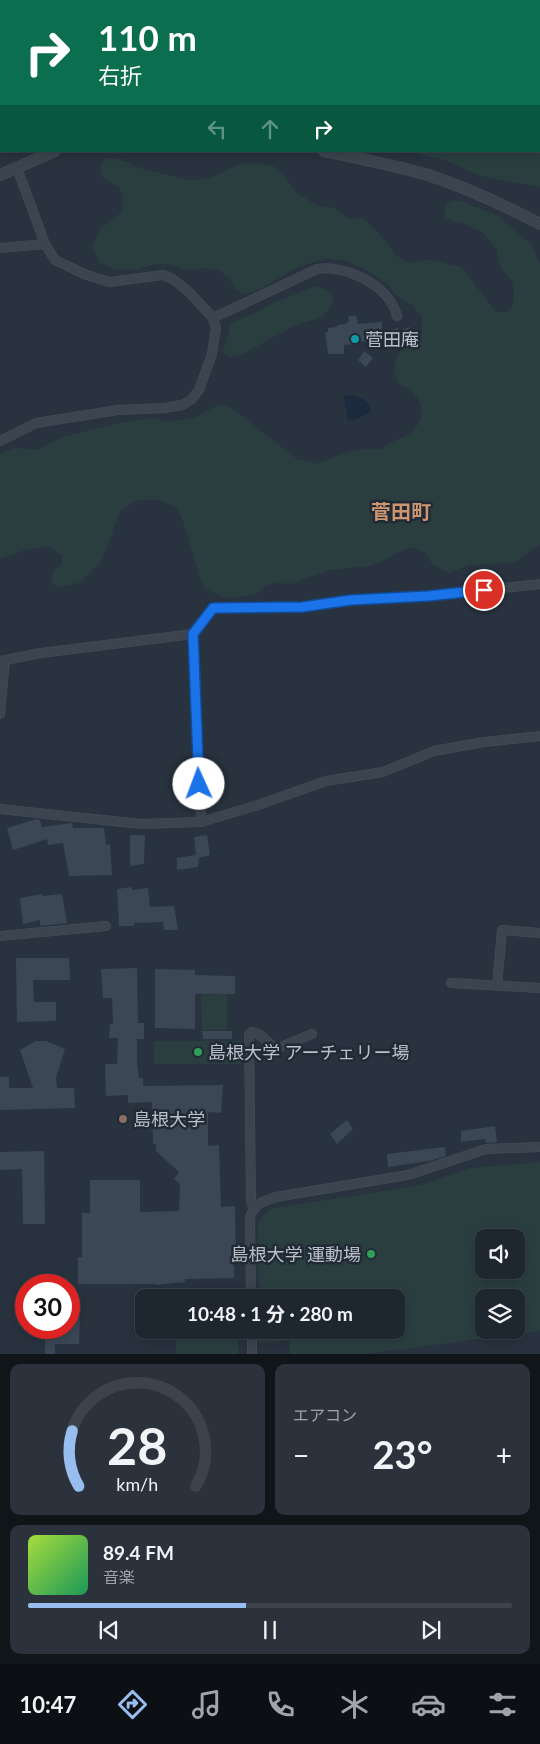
<!DOCTYPE html>
<html lang="ja">
<head>
<meta charset="utf-8">
<style>
	:root { --surface:#1e262f; --page:#2b323b; --text:#f1f3f6; --muted:#a1a5aa; --line:#3c434b; --accent:#98bdef }
	body { margin:0; font-family:Lato,"Noto Sans JP",sans-serif; background:var(--page); color:var(--text); height:100vh; display:flex; flex-direction:column; font-size:19px; white-space:nowrap }
	* { box-sizing:border-box; margin:0 }
	p { font-size:16px; color:var(--muted) }
	.icon { flex:none; width:28px; height:28px; fill:none; stroke:currentColor; stroke-width:2; stroke-linecap:round; stroke-linejoin:round }
	.map { position:relative; height:1354px; overflow:hidden }
	.panel { display:flex; flex-direction:column; gap:10px; padding:10px; background:#10151a; flex:1 }
	.panel>* { flex:none }
	.guide { position:absolute; left:0px; top:0px; width:540px; height:152px; box-shadow:0 2px 12px #0003,0 0 0 1px var(--line); background:#0b6e4f; color:#fff; overflow:hidden }
	.controls { position:absolute; left:475px; top:1229px; display:grid; gap:10px }
	.controls a { display:grid; place-items:center; width:50px; height:50px; border-radius:10px; background:var(--surface); box-shadow:0 2px 12px #0003,0 0 0 1px var(--line); font-size:25px }
	.speed { position:absolute; left:15px; top:1274px; display:flex; gap:10px; font-size:25px; font-weight:700; text-align:center }
	.speed>* { display:grid; place-content:center; width:65px; height:65px; border-radius:50%; background:var(--surface); box-shadow:0 2px 12px #0003,0 0 0 1px var(--line); line-height:1 }
	.speed .limit { border:8px solid #d22; background:#fff; color:#111 }
	.pin { position:absolute; display:grid; place-items:center; width:42px; height:42px; color:#fff; margin:-21px; border:2px solid #fff; border-radius:50%; box-shadow:0 1px 5px #0007 }
	.me { position:absolute; width:55px; margin:-28px; rotate:358deg; stroke-linejoin:round; filter:drop-shadow(0 0 4px #0008) }
	.turn { display:flex; align-items:center; gap:18px; height:105px; padding:0 15px; font-size:22px }
	.turn .icon { width:65px; height:65px; stroke-width:2.5 }
	.turn b { display:block; font-size:35px; line-height:42px }
	.lanes { display:flex; align-items:center; height:48px; padding:0 15px; background:#0003; justify-content:center; gap:25px; direction:ltr }
	.lanes .off { opacity:.35 }
	.big { font-size:38px; font-weight:700; line-height:1.1 }
	.panel .card { flex:1; display:flex; flex-direction:column; justify-content:center; gap:8px; min-width:0; padding:0 18px; border-radius:10px; background:var(--page) }
	.panel .dial { align-items:center; gap:0 }
	.dial svg { height:130px; overflow:visible; fill:none; stroke:var(--line); stroke-width:7; stroke-linecap:round; text-anchor:middle }
	.dial text { fill:var(--text); stroke:none }
	.song { display:flex; align-items:center; gap:15px }
	.cover { width:60px; height:60px; border-radius:8px; background:linear-gradient(135deg,hsl(80 70% 55%),hsl(150 70% 35%)) }
	.played { height:5px; border-radius:2px; background:linear-gradient(90deg,var(--accent) 45%,var(--line) 45%) }
	.keys { display:flex; justify-content:space-around; direction:ltr }
	.heat { display:flex; justify-content:space-between; align-items:center; font-size:28px; direction:ltr }
	.panel .tiles { flex:1; display:grid; gap:10px; grid-template-columns:1fr 1fr }
	.card:last-child { grid-column:span 2 }
	.trip { position:absolute; left:135px; top:1289px; width:270px; height:50px; border-radius:10px; background:var(--surface); box-shadow:0 2px 12px #0003,0 0 0 1px var(--line); font-weight:700; line-height:50px; text-align:center }
	.tabs { display:flex; height:80px; justify-content:space-around; align-items:center; background:#0c0f13; color:var(--muted) }
	.tabs .icon { width:35px; height:35px }
	.tabs .on { color:var(--accent) }
	.tabs b { font-size:22px; color:var(--text) }
	.map>svg:first-child { display:block }
</style>
</head>
<body>
<div class="map">
<svg width="540" height="1354" viewBox="0 0 540 1354">
	<rect width="100%" height="100%" fill="#28333f"/>
	<g fill="#2a3e40" fill-rule="evenodd">
		<polygon points="539,55 540,57 540,187 481,176 447,161 420,154 417,151 539,151"/>
		<path d="M107,158L120,159L139,168L188,180L208,179L238,165L258,163L273,166L283,175L297,193L316,205L335,208L348,219H364L377,231L397,256L410,264C434,255 439,265 461,266C474,281 483,298 497,312H506L513,306L514,291L512,281L503,271L498,260L497,250L483,233L468,225L454,222L445,217V207L451,201H461L498,216L531,244L540,263V544L515,562L469,565L449,573L432,564L427,554L413,547L398,552L385,560L369,566L331,570L305,578L297,583L288,584L279,583L266,585L255,595L226,598L206,589L200,580L187,532L177,507L155,499L135,501L120,511L102,560L79,583L57,587L51,582L53,572L62,564L63,556L48,546L25,550L0,559V454L16,448L38,450L62,437L119,423L149,418L172,422L196,417L218,405L229,406L297,459L317,464L342,454L361,449H382C390,441 396,441 406,436C420,429 427,409 416,396C411,390 403,386 397,382L394,369L397,356L403,349L415,345L422,335V317L411,304L398,297L387,284L366,270L344,260L325,259L297,267L263,288L244,294L235,290L230,279L220,271L207,268L187,270L170,264H154L136,270L115,269L99,262L92,247L100,228L111,222L122,211L123,198L119,187L103,178L100,166Z"/>
		<polygon points="317,286 327,290 332,295 333,304 322,317 296,325 242,354 230,357 223,352 231,323 253,314 275,302"/>
		<polygon points="227,994 227,1029 202,1030 201,995"/>
		<rect x="154" y="1041" width="88" height="23"/>
		<path d="M540,1162V1331L364,1354H290L289,1340L259,1343V1330H396V1298L259,1297L258,1222L269,1209L422,1185L470,1168ZM484,1238H516V1270H484ZM484,1298H516V1330H484Z"/>
		<rect x="176" y="1330" width="62" height="24"/>
	</g>
	<path fill="#1c2a3d" d="M346,395C355,395 367,398 371,408L369,413L355,420L348,421L344,397Z"/>
	<g fill="#3b4755">
		<polygon points="348,316 356,316 358,324 382,322 382,332 398,328 400,336 387,340 386,344 350,340 355,344 344,345 344,354 328,354 325,332 328,332 328,328 337,327 337,325 346,324 346,323 349,322"/>
		<polygon points="410,327 413,335 404,338 401,330"/>
		<polygon points="364,351 373,358 366,367 358,360"/>
		<polygon points="190,775 194,803 179,804 175,777"/>
		<polygon points="36,819 40,820 42,827 72,823 73,828 104,828 106,845 110,844 112,875 69,876 63,843 48,845 47,839 13,850 7,828"/>
		<polygon points="130,835 145,835 144,864 130,866"/>
		<polygon points="207,835 210,855 199,858 198,867 177,870 177,858 196,855 194,837"/>
		<polygon points="132,887 132,890 148,888 150,907 174,906 178,930 164,930 163,922 134,923 134,926 119,926 117,889"/>
		<polygon points="42,894 42,896 62,894 67,923 40,926 40,920 23,924 20,898"/>
		<polygon points="16,958 69,958 70,980 33,980 34,1002 56,1002 56,1021 17,1022"/>
		<polygon points="137,968 138,1023 144,1023 144,1039 137,1039 137,1063 139,1078 143,1078 143,1086 223,1085 221,1113 208,1112 208,1146 219,1145 221,1207 235,1206 236,1264 234,1264 234,1278 185,1279 185,1282 155,1285 155,1284 78,1284 78,1257 82,1257 82,1213 90,1213 90,1180 140,1180 140,1212 179,1211 180,1184 174,1179 179,1172 156,1151 156,1144 153,1144 152,1102 128,1103 128,1095 106,1096 105,1064 117,1064 118,1038 109,1038 110,1024 113,1024 112,998 103,998 101,969"/>
		<polygon points="155,969 195,970 195,975 235,976 235,994 195,994 195,1029 155,1028"/>
		<polygon points="202,1031 232,1031 232,1039 203,1039"/>
		<polygon points="36,1041 46,1041 65,1049 56,1078 57,1088 74,1088 75,1108 0,1110 0,1077 9,1077 9,1088 33,1088 20,1050"/>
		<polygon points="347,1120 353,1129 337,1144 330,1134"/>
		<polygon points="495,1126 497,1142 486,1143 485,1139 461,1142 461,1131"/>
		<polygon points="445,1147 446,1156 429,1161 388,1167 387,1154"/>
		<polygon points="44,1151 45,1224 23,1224 22,1169 0,1170 0,1152"/>
		<polygon points="69,1308 80,1308 79,1344 55,1344 55,1354 45,1354 45,1328 69,1329"/>
	</g>
	<g fill="none" stroke-linecap="round" stroke-linejoin="round">
		<defs>
			<g id="minor">
				<polyline points="517,0 519,1"/>
				<polyline points="102,1 102,0"/>
				<polyline points="153,1 153,0"/>
				<polyline points="212,1 212,0"/>
				<polyline points="277,1 277,0"/>
				<polyline points="400,1 402,0"/>
				<polyline points="539,12 540,12"/>
				<polyline points="0,18 1,18"/>
				<polyline points="0,248 45,244"/>
				<path d="M213,318L317,269C346,264 390,286 397,316"/>
				<polyline points="0,441 36,423 118,410 165,408 182,405 191,400 199,390 212,354 216,328 213,318 190,293 173,279 163,275 109,282 84,274 55,260 45,244 17,168"/>
				<polyline points="0,661 41,653 193,634"/>
				<polyline points="0,714 5,660"/>
				<polyline points="0,809 141,824 201,822 258,805 326,781 383,772 434,751 484,742 540,736"/>
				<polyline points="201,822 193,634 213,608 302,607 351,600 428,596 540,584"/>
				<polyline points="0,936 106,926"/>
				<polyline points="451,983 540,988"/>
				<polyline points="497,986 502,930 540,933"/>
				<path d="M253,1208L251,1201L249,1035L252,1032C264,1033 267,1046 278,1048L312,1034"/>
				<path d="M251,1298L250,1217C255,1203 262,1202 276,1197L408,1175L486,1149L540,1147"/>
				<polyline points="252,1330 252,1354"/>
			</g>
			<g id="tertiary">
				<path d="M324,151C358,158 394,165 428,175C467,188 504,205 540,224"/>
				<polyline points="0,175 55,151"/>
			</g>
		</defs>
		<use href="#minor" stroke="#464e59" stroke-width="10"/>
		<use href="#tertiary" stroke="#464e59" stroke-width="12"/>
		<use href="#minor" stroke="#3c454f" stroke-width="9"/>
		<use href="#tertiary" stroke="#3c454f" stroke-width="11"/>
	</g>
	<g fill="none" stroke-linecap="round" stroke-linejoin="round">
		<defs>
			<polyline id="route" points="199,784 193,634 213,608 302,607 351,600 428,596 484,590"/>
		</defs>
		<use href="#route" stroke="#114b97" stroke-width="12"/>
		<use href="#route" stroke="#1a73e8" stroke-width="9"/>
	</g>
	<circle fill="#0f9aa8" stroke="#212a35" stroke-width="2" cx="355" cy="339" r="5"/>
	<g fill="#2e9e5b" stroke="#212a35" stroke-width="2">
		<circle cx="198" cy="1052" r="5"/>
		<circle cx="371" cy="1254" r="5"/>
	</g>
	<circle fill="#8d6e63" stroke="#212a35" stroke-width="2" cx="123" cy="1119" r="5"/>
	<g text-anchor="middle" dominant-baseline="central" stroke-width="5" stroke-linejoin="round" paint-order="stroke">
		<g font-size="18" fill="#b9c0ca" stroke="#212a35" text-anchor="start">
			<text x="365" y="339">菅田庵</text>
			<text x="208" y="1052">島根大学 アーチェリー場</text>
			<text x="133" y="1119">島根大学</text>
			<text x="361" y="1254" text-anchor="end">島根大学 運動場</text>
		</g>
		<g font-size="20" font-weight="bold" fill="#cd9671" stroke="#212a35">
			<text x="401" y="511">菅田町</text>
		</g>
	</g>
</svg>
<div class="controls">
<a><svg class="icon" aria-label="sound" viewBox="0 0 24 24"><path d="M4 9h4l5-4v14l-5-4H4zM17 9q2 3 0 6"/></svg></a>
<a><svg class="icon" aria-label="layers" viewBox="0 0 24 24"><path d="M12 4l9 5-9 5-9-5zM3 14l9 5 9-5"/></svg></a>
</div>
<div class="speed"><div class="limit">30</div></div>
<div class="pin" style="left:484px;top:590px;background:#d93025"><svg class="icon" aria-label="arrive" viewBox="0 0 24 24"><path d="M6 21V4h12l-3 4 3 4H6"/></svg></div>
<svg class="me" style="left:199px;top:784px" viewBox="-20 -20 40 40"><circle r="19" fill="#fff"/><path d="M0-13L10 11 0 6-10 11z" fill="#1a73e8"/></svg>
<div class="trip">10:48 · 1 分 · 280 m</div>
<div class="guide">
<div class="turn"><svg class="icon" aria-label="right" viewBox="0 0 24 24"><path d="M7 20v-9h11M14 6l5 5-5 5"/></svg><div><b>110 m</b>右折</div></div>
<div class="lanes"><svg class="icon off" aria-label="left" viewBox="0 0 24 24"><path d="M17 20v-9H6M10 6l-5 5 5 5"/></svg><svg class="icon off" aria-label="ahead" viewBox="0 0 24 24"><path d="M12 20V5M6 11l6-6 6 6"/></svg><svg class="icon" aria-label="right" viewBox="0 0 24 24"><path d="M7 20v-9h11M14 6l5 5-5 5"/></svg></div>
</div>
</div>
<section class="panel">
<div class="tiles">
<div class="card dial"><svg viewBox="0 0 100 80">
<path d="M14 69A42 42 0 1 1 86 69"/>
<path d="M14 69A42 42 0 0 1 10 35" stroke="#98bdef"/>
<text x="50" y="56" font-size="32" font-weight="700">28</text>
<text x="50" y="72" font-size="11">km/h</text>
</svg></div>
<div class="card"><p>エアコン</p>
<div class="heat"><a>−</a><b class="big">23°</b><a>+</a></div>
</div>
<div class="card">
<div class="song"><i class="cover"></i><div><b>89.4 FM</b><p>音楽</p></div></div>
<div class="played"></div>
<div class="keys"><svg class="icon" aria-label="previous" viewBox="0 0 24 24"><path d="M18 5L8 12l10 7zM5 5v14"/></svg><svg class="icon" aria-label="pause" viewBox="0 0 24 24"><path d="M8 5v14M16 5v14"/></svg><svg class="icon" aria-label="next" viewBox="0 0 24 24"><path d="M6 5l10 7-10 7zM19 5v14"/></svg></div>
</div>
</div>
</section>
<nav class="tabs">
<b>10:47</b>
<svg class="icon on" aria-label="directions" viewBox="0 0 24 24"><path d="M12 3l9 9-9 9-9-9zM9 14v-3h6M13 9l2 2-2 2"/></svg>
<svg class="icon" aria-label="music" viewBox="0 0 24 24"><path d="M9 18V5l10-2v13"/><circle cx="6" cy="18" r="3"/><circle cx="16" cy="16" r="3"/></svg>
<svg class="icon" aria-label="phone" viewBox="0 0 24 24"><path d="M5 4h4l2 5-3 2q2 4 5 5l2-3 5 2v4C11 20 4 13 5 4z"/></svg>
<svg class="icon" aria-label="climate" viewBox="0 0 24 24"><path d="M12 3v18M4 7l16 10M4 17L20 7"/></svg>
<svg class="icon" aria-label="car" viewBox="0 0 24 24"><path d="M5 17H2v-5l4-1 3-4h7l3 4 3 1v5h-3M9 17h6M6 11h13"/><circle cx="7" cy="17" r="2"/><circle cx="17" cy="17" r="2"/></svg>
<svg class="icon" aria-label="filters" viewBox="0 0 24 24"><path d="M4 7h16M4 17h16"/><circle cx="9" cy="7" r="2"/><circle cx="15" cy="17" r="2"/></svg>
</nav>
</body>
</html>
